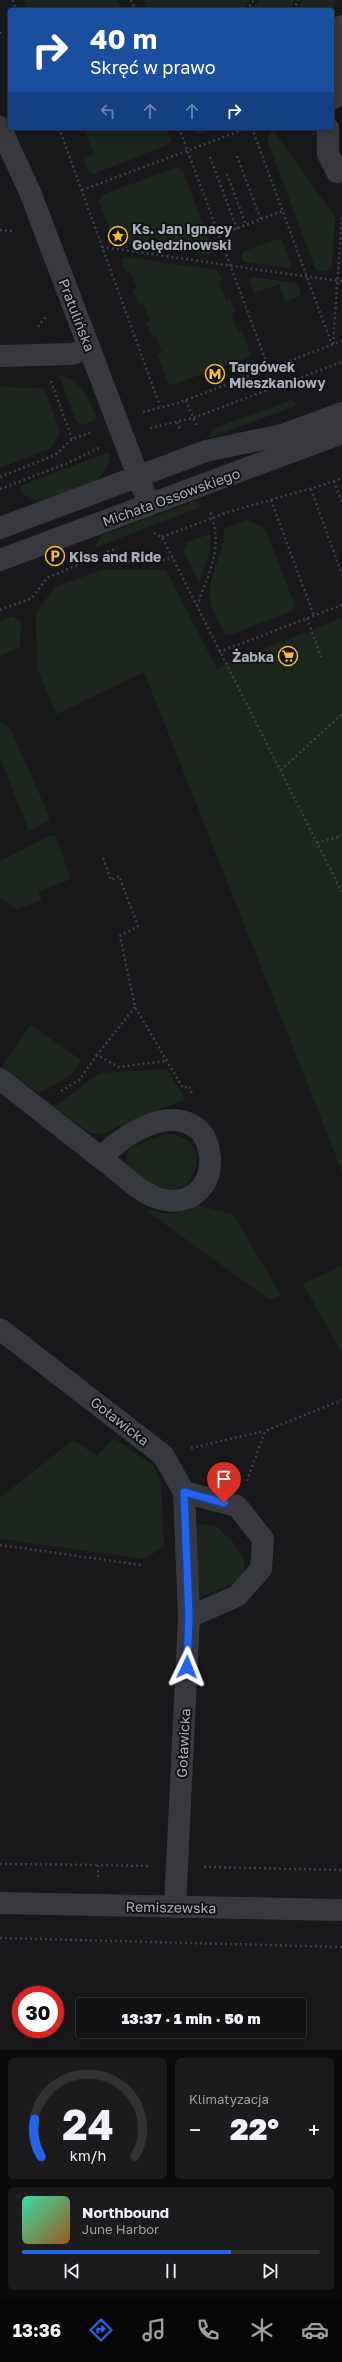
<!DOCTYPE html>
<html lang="pl">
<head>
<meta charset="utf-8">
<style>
	:root { --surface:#121214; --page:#1b1b1d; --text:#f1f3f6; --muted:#9c9ea0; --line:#313234; --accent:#2563eb }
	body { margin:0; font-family:"Golos Text",sans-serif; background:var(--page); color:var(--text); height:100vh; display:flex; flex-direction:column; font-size:15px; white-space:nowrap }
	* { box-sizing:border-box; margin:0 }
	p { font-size:13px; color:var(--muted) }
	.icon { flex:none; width:22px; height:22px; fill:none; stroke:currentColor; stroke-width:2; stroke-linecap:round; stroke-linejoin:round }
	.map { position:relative; height:2050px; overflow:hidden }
	.sheet { display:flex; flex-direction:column; gap:8px; padding:8px; background:#0a0a0b; flex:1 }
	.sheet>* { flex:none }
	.guide { position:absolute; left:8px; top:8px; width:326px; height:122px; border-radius:4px; box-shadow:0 2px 10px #0003,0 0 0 1px var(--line); background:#1a4fa0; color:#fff; overflow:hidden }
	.speed { position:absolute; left:12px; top:1986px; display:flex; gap:8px; font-size:20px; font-weight:700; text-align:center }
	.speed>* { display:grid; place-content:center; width:52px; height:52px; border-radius:50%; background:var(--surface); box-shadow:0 2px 10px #0003,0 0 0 1px var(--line); line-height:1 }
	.speed .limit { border:6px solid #d22; background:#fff; color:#111 }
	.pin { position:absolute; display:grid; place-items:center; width:34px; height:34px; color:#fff; margin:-41px -17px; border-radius:50% 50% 50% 0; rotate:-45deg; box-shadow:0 0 4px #0007 }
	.pin .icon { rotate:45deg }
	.me { position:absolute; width:44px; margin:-22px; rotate:2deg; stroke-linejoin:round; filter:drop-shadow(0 0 3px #0008) }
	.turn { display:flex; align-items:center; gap:14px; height:84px; padding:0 16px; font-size:18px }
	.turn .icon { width:52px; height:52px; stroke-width:2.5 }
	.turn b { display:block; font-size:28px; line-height:34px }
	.lanes { display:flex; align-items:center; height:38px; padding:0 16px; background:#0003; justify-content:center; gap:20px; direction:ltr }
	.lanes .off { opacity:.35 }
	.big { font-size:30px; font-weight:800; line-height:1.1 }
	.sheet .tile { flex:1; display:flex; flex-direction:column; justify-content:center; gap:6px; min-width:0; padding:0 14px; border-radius:6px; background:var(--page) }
	.sheet .dial { align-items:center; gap:0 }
	.dial svg { height:104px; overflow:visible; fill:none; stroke:var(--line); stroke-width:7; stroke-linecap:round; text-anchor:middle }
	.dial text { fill:var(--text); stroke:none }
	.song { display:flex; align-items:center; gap:12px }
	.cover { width:48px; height:48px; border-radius:6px; background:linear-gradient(135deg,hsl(160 70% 55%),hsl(30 70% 35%)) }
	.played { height:4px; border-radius:2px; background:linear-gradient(90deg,var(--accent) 70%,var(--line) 70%) }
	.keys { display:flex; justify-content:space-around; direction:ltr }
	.heat { display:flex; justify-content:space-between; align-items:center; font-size:22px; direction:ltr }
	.sheet .tiles { flex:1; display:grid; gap:8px; grid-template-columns:1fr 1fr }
	.tile:last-child { grid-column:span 2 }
	.trip { position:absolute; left:76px; top:1998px; width:230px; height:40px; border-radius:4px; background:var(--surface); box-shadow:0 2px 10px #0003,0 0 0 1px var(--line); font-weight:800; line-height:40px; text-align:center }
	.tab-bar { display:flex; height:64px; justify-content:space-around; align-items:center; background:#070708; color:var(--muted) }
	.tab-bar .icon { width:28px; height:28px }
	.tab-bar .active { color:var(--accent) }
	.tab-bar b { font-size:18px; color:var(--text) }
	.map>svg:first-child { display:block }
</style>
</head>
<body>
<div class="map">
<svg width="342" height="2050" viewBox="0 0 342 2050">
	<rect width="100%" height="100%" fill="#18181a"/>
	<g fill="#1d251f">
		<polygon points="24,0 118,0 122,10 28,10"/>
		<polygon points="144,0 250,0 242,10 148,10"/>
		<polygon points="259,0 294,0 291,10 251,10"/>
		<polygon points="302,0 335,0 332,17 332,10 298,10"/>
		<polygon points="84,128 166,128 171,140 167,145 93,174 88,171 83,158 94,154"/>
		<polygon points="192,128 214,128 197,134"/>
		<polygon points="272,129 335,217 332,267 326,272 316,270 267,139"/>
		<polygon points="177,167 183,171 213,251 210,255 119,242 113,236 99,202 102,195"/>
		<polygon points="277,239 282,240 291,266 289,268 246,262 241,259 242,252"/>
		<polygon points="125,257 216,270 223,279 219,282 226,300 230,298 235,312 231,314 238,332 242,331 250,353 249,357 172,385 168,384 158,355 162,353 155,335 151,336 146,323 150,321 143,303 138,304 133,290 137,288 130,271 126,273 122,261"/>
		<polygon points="252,277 295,283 301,291 299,296 285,302 279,284 254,293 249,280"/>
		<path d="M59,375C82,381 89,398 97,419L82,425L76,421Z"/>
		<polygon points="0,387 44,388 60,432 51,448 0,468"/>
		<polygon points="292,400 298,405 210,438 212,429"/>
		<path d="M109,452C113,485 67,492 44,500L38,501L23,494L20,486Z"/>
		<polygon points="198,500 201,507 94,548 102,535"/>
		<path d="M247,520L265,528L295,606L292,611L230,635L224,633C219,622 212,611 210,598C208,574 225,553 224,529Z"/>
		<polygon points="210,534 210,551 199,582 183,551 187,542"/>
		<polygon points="101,570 166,570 217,669 239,658 342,618 342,1171 144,672 57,714 37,669 36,613 55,587"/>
		<polygon points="12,616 21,622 20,647 0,656 0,621"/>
		<polygon points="0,721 10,728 49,816 49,820 29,831 0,757"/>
		<polygon points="51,835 56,837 71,879 38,892 42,900 16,909 0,898 0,861"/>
		<polygon points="31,1025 81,1060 70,1076 38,1093 2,1066"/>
		<polygon points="166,1069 186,1099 100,1134 90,1133 54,1107 100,1073"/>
		<path d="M167,1134C213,1136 201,1197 163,1188C151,1186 138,1174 129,1168L126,1158L130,1148Z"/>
		<path d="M198,1205L233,1214L281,1295L270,1300L144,1209C164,1214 180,1216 198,1205Z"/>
		<polygon points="342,1266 342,1353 303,1284"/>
		<polygon points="114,1438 154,1466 161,1484 164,1546 145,1559 0,1539 0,1498 73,1440 97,1456"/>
		<polygon points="192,1523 216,1526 233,1542 244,1559 245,1571 239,1580 200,1598 194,1596"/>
	</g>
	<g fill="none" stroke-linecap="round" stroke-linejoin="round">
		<g stroke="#3e4046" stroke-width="2.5" stroke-dasharray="2 3" stroke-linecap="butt">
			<polyline points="13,0 16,10"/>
			<polyline points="131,0 135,10"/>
			<polyline points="246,10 254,0"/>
			<polyline points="294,10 298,0"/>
			<polyline points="0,32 2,37"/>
			<polyline points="59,128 160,406"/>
			<polyline points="179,128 269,369"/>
			<polyline points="252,128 332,345"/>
			<polyline points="237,156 261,220"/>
			<polyline points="210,157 237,229"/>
			<polyline points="227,174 246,225"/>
			<polyline points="82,190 248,128"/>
			<polyline points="0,230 15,231"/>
			<polyline points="219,235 283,211"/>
			<path d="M102,247C182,258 262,271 342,281"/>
			<polyline points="38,327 47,315"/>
			<polyline points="333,344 342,215"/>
			<polyline points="51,381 72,439"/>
			<polyline points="186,400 196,425"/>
			<polyline points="143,412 178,403 342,341"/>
			<polyline points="177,422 181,431"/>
			<polyline points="150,428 193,418 342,362"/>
			<polyline points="0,477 55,455 72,439 92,432"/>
			<polyline points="334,481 342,502"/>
			<polyline points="0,489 66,464 99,448"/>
			<polyline points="311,489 342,575"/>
			<polyline points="271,500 314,616"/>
			<polyline points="154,533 162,537 342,892"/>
			<polyline points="162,537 228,512 323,485 342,478"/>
			<polyline points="98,559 150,563 173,558"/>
			<path d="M197,606C209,571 224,548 210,511"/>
			<polyline points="0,610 32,598 47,578 117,548"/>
			<polyline points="307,618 321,657"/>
			<polyline points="219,652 342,605"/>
			<polyline points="281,770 342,714"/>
			<polyline points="317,843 342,836"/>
			<polyline points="103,858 111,880 119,876 138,926 120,936 135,1007 183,1088 189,1086 193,1096"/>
			<polyline points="135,1007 97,1055 119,1067 166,1061"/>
			<polyline points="61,1091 79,1080 97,1055"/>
			<polyline points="191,1448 264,1431"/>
			<polyline points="247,1481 265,1431 342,1400"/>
			<polyline points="0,1545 141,1565"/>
			<polyline points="0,1864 98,1865"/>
			<polyline points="204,1867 342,1870"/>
			<polyline points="98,1877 98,1865 149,1866"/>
			<polyline points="0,1938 342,1947"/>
		</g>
		<g stroke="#38393f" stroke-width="22">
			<polyline points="332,99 342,26"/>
			<polyline points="0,127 30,192 149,505"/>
			<polyline points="328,128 328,154 337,172"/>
			<polyline points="0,356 72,354 89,348"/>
			<path d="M0,1079C37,1108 73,1136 110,1165C124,1176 140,1192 157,1198C188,1208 212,1189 210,1157C209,1148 207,1139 201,1132C173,1102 122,1135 101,1158"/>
			<polyline points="0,1329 163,1455 184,1492 189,1617 175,1907"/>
			<polyline points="184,1492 237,1506 263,1539 261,1569 237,1596 189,1617"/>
			<polyline points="0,1903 342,1910"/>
		</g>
		<g stroke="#38393f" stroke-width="22">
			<polyline points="0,528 206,451 282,435 342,413"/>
			<polyline points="0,560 342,433"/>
		</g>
	</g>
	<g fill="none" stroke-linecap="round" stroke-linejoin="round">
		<defs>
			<polyline id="route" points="187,1667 189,1617 184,1492 224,1503"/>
		</defs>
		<use href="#route" stroke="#184099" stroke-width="10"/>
		<use href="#route" stroke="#2563eb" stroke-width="7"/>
	</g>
	<defs>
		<symbol id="sight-ring" viewBox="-11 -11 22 22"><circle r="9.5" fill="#131315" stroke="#f9bd30" stroke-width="1.5"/><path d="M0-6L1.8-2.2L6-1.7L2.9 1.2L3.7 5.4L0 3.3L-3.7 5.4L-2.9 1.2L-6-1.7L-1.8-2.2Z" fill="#f9bd30"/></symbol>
		<symbol id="metro-ring" viewBox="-11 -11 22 22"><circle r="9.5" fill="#131315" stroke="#f9bd30" stroke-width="1.5"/><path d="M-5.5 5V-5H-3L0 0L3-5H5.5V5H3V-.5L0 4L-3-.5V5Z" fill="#f9bd30"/></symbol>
		<symbol id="parking-ring" viewBox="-11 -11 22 22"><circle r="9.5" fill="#131315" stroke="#f9bd30" stroke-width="1.5"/><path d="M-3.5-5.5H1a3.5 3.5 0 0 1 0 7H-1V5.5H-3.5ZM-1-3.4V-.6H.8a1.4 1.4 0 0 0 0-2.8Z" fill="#f9bd30"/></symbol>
		<symbol id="supermarket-ring" viewBox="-11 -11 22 22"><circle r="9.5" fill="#131315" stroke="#f9bd30" stroke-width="1.5"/><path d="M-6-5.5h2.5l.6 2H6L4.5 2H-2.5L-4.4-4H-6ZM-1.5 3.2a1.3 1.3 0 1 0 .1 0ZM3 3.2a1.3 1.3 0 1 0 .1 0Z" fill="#f9bd30"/></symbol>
	</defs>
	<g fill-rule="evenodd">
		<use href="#sight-ring" x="107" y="225" width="22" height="22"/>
		<use href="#metro-ring" x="204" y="363" width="22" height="22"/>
		<use href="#parking-ring" x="44" y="545" width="22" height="22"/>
		<use href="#supermarket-ring" x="277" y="645" width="22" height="22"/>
	</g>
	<g text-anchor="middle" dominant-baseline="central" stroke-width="4" stroke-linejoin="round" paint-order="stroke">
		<g font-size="14" font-weight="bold" fill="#a9aeba" stroke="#131315" text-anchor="start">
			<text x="132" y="228">Ks. Jan Ignacy<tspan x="132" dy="16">Golędzinowski</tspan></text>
			<text x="229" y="366">Targówek<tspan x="229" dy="16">Mieszkaniowy</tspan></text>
			<text x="69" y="556">Kiss and Ride</text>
			<text x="274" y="656" text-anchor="end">Żabka</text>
		</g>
		<g font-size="14" fill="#a9aeba" stroke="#131315">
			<text transform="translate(77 315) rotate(69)">Pratulińska</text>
			<text transform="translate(171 497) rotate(-20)">Michała Ossowskiego</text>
			<text transform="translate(120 1421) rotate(38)">Goławicka</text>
			<text transform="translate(183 1743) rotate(-87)">Goławicka</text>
			<text transform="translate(171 1907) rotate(1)">Remiszewska</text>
		</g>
	</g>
</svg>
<div class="speed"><div class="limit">30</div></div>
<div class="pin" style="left:224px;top:1503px;background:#d93025"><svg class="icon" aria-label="arrive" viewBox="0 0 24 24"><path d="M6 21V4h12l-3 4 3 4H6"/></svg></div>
<svg class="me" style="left:187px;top:1667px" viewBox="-20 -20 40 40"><path d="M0-17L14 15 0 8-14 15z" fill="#2563eb" stroke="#fff" stroke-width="4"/></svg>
<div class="trip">13:37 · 1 min · 50 m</div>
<div class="guide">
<div class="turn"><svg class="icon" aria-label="right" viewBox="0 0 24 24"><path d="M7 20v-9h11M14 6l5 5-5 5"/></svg><div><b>40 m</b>Skręć w prawo</div></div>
<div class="lanes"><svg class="icon off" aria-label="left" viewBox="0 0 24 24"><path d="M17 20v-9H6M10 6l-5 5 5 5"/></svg><svg class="icon off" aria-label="ahead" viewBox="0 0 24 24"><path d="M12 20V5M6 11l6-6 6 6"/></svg><svg class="icon off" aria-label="ahead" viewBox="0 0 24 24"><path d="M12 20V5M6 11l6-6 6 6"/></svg><svg class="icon" aria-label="right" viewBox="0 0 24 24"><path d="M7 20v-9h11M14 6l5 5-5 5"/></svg></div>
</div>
</div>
<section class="sheet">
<div class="tiles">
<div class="tile dial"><svg viewBox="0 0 100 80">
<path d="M14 69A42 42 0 1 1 86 69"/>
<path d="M14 69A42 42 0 0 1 9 40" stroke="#2563eb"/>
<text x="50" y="56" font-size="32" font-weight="700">24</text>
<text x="50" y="72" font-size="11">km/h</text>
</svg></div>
<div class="tile"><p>Klimatyzacja</p>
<div class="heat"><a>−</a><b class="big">22°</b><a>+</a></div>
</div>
<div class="tile">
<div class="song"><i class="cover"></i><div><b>Northbound</b><p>June Harbor</p></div></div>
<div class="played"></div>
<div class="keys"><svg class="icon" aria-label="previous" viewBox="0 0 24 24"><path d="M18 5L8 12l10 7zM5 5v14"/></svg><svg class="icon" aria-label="pause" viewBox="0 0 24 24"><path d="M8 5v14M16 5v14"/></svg><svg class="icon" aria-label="next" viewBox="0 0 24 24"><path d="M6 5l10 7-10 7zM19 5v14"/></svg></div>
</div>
</div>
</section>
<nav class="tab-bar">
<b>13:36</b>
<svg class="icon active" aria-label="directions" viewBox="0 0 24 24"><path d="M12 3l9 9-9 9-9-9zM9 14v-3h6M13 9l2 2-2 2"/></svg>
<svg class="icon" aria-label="music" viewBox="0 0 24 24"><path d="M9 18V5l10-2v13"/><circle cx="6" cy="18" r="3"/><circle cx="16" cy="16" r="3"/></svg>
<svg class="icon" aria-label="phone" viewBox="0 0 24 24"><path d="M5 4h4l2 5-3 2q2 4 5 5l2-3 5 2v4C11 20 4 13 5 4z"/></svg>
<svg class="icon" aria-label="climate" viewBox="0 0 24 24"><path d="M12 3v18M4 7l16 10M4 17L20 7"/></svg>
<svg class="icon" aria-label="car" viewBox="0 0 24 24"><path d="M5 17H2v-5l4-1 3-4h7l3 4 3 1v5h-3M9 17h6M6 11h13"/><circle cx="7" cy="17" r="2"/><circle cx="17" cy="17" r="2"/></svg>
</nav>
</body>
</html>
